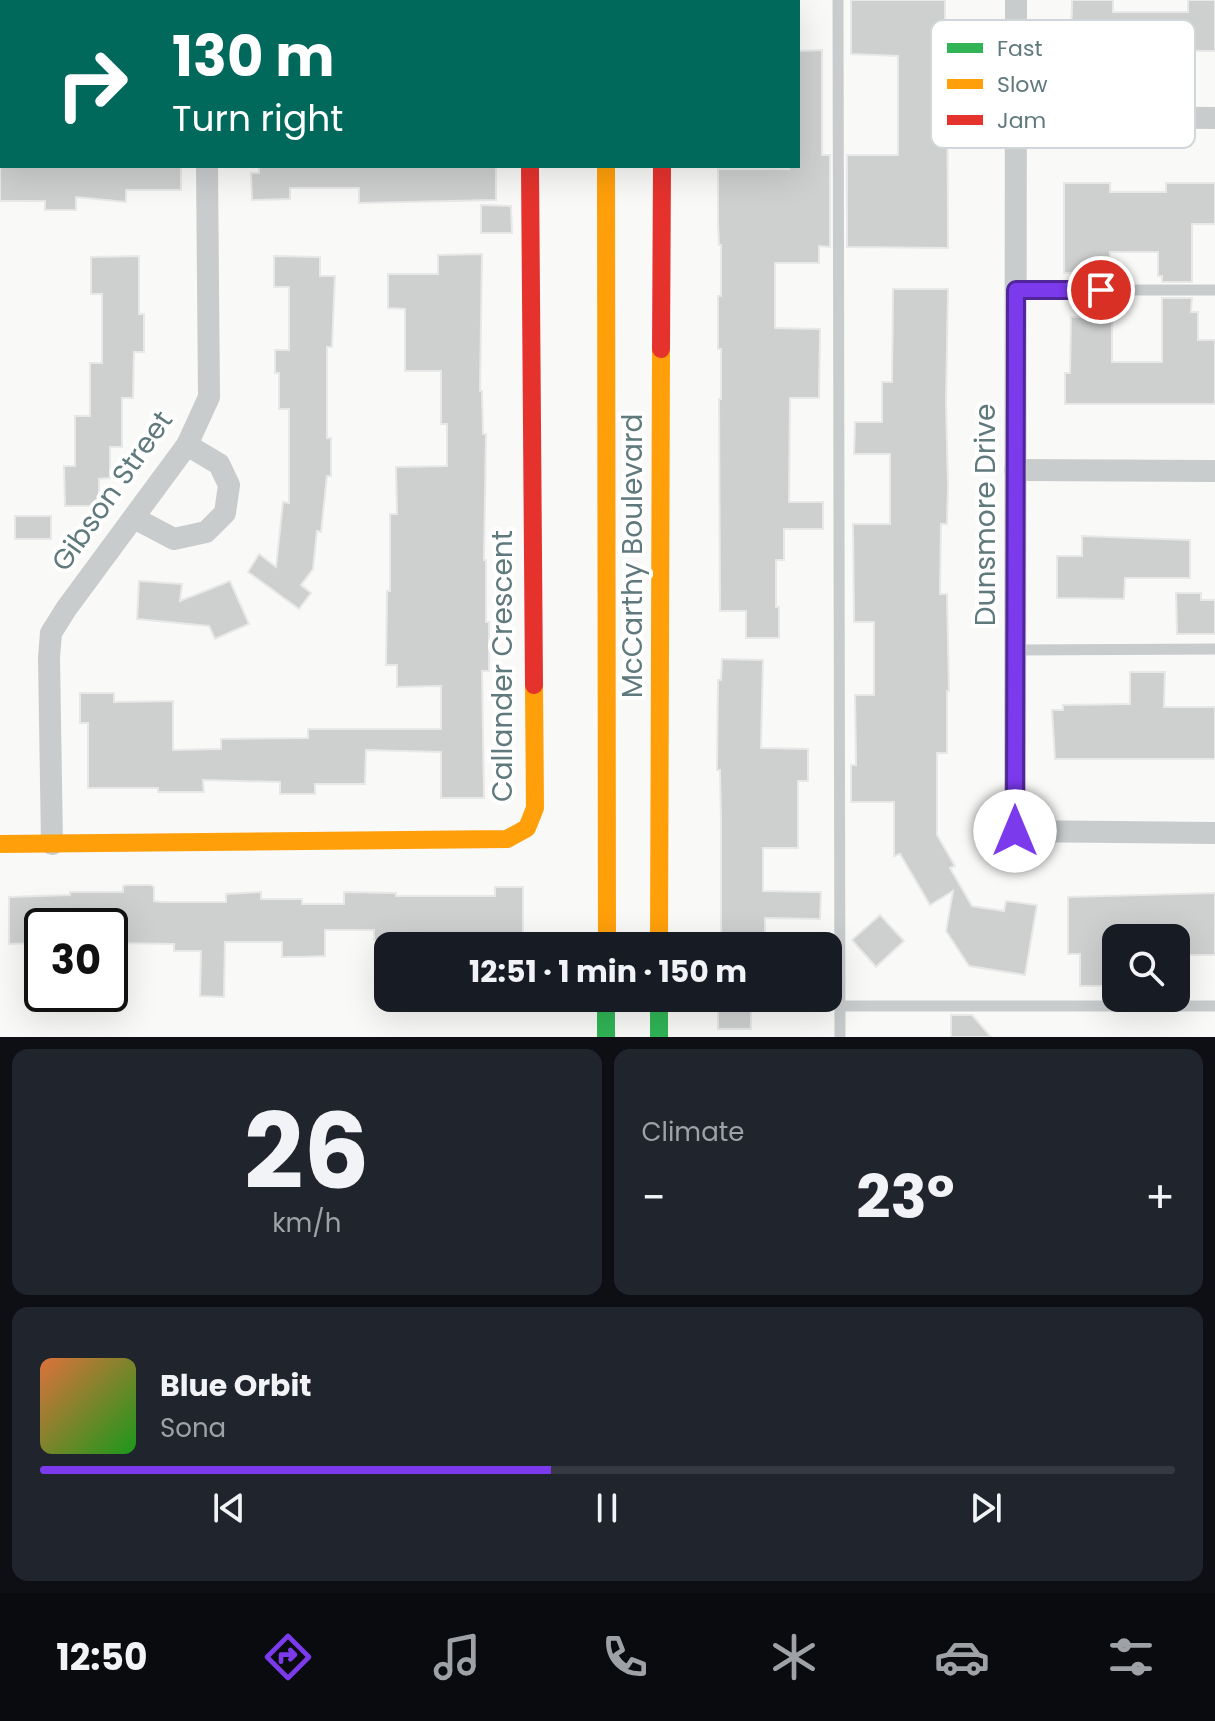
<!DOCTYPE html>
<html lang="en">
<head>
<meta charset="utf-8">
<style>
	:root { --surface:#171b24; --page:#20242c; --text:#f1f3f6; --muted:#9ea1a6; --line:#363941; --accent:#7c3aed }
	body { margin:0; font-family:Poppins,sans-serif; background:var(--page); color:var(--text); height:100vh; display:flex; flex-direction:column; font-size:30px; white-space:nowrap }
	* { box-sizing:border-box; margin:0 }
	p { font-size:26px; color:var(--muted) }
	.icon { flex:none; width:44px; height:44px; fill:none; stroke:currentColor; stroke-width:2; stroke-linecap:round; stroke-linejoin:round }
	.map { position:relative; height:1037px; overflow:hidden }
	.drawer { display:flex; flex-direction:column; gap:12px; padding:12px; background:#0d0f14; flex:1 }
	.drawer>* { flex:none }
	.top-card { position:absolute; left:0px; top:0px; width:800px; height:168px; box-shadow:0 8px 32px #0002; background:#00695c; color:#fff; overflow:hidden }
	.tools { position:absolute; left:1102px; top:924px; display:grid; gap:16px }
	.tools a { display:grid; place-items:center; width:88px; height:88px; border-radius:16px; background:var(--surface); box-shadow:0 8px 32px #0002; font-size:40px }
	.speed { position:absolute; left:24px; top:908px; display:flex; gap:16px; font-size:40px; font-weight:700; text-align:center }
	.speed>* { display:grid; place-content:center; width:104px; height:104px; border-radius:50%; background:var(--surface); box-shadow:0 8px 32px #0002; line-height:1 }
	.speed .limit { border:4px solid #111; border-radius:12px; background:#fff; color:#111 }
	.pin { position:absolute; display:grid; place-items:center; width:68px; height:68px; color:#fff; margin:-34px; border:4px solid #fff; border-radius:50%; box-shadow:0 2px 8px #0007 }
	.me { position:absolute; width:88px; margin:-44px; rotate:0deg; stroke-linejoin:round; filter:drop-shadow(0 0 6px #0008) }
	.turn { display:flex; align-items:center; gap:28px; height:168px; padding:0 40px; font-size:36px }
	.turn .icon { width:104px; height:104px; stroke-width:2.5 }
	.turn b { display:block; font-size:56px; line-height:68px }
	.big { font-size:60px; font-weight:700; line-height:1.1 }
	.drawer .tile { flex:1; display:flex; flex-direction:column; justify-content:center; gap:12px; min-width:0; padding:0 28px; border-radius:16px; background:var(--page) }
	.drawer .dial { align-items:center; gap:0 }
	.dial b { font-size:104px; line-height:1 }
	.song { display:flex; align-items:center; gap:24px }
	.cover { width:96px; height:96px; border-radius:12px; background:linear-gradient(135deg,hsl(20 70% 55%),hsl(120 70% 35%)) }
	.played { height:8px; border-radius:4px; background:linear-gradient(90deg,var(--accent) 45%,var(--line) 45%) }
	.keys { display:flex; justify-content:space-around; direction:ltr }
	.heat { display:flex; justify-content:space-between; align-items:center; font-size:44px; direction:ltr }
	.drawer .tiles { flex:1; display:grid; gap:12px; grid-template-columns:1fr 1fr }
	.tile:last-child { grid-column:span 2 }
	.trip { position:absolute; left:374px; top:932px; width:468px; height:80px; border-radius:16px; background:var(--surface); box-shadow:0 8px 32px #0002; font-weight:700; line-height:80px; text-align:center }
	.menu { display:flex; height:128px; justify-content:space-around; align-items:center; background:#090b0e; color:var(--muted) }
	.menu .icon { width:56px; height:56px }
	.menu .selected { color:var(--accent) }
	.menu b { font-size:36px; color:var(--text) }
	.map>svg:first-child { display:block }
</style>
</head>
<body>
<div class="map">
<svg width="1215" height="1037" viewBox="0 0 1215 1037">
	<rect width="100%" height="100%" fill="#f9f9f8"/>
	<g fill="#ced0d0" stroke="#e8e8e8" stroke-width="2">
		<polygon points="851,0 945,0 945,35 947,35 948,248 847,247 847,155 898,155 898,56 851,54"/>
		<polygon points="1072,0 1113,0 1113,12 1188,12 1188,0 1215,0 1215,51 1071,50"/>
		<polygon points="822,50 822,155 830,155 830,247 819,246 819,263 775,263 775,328 820,329 819,398 790,398 789,502 823,502 823,529 784,529 784,560 776,560 776,607 779,607 779,638 746,638 746,611 720,611 719,399 721,399 721,349 718,349 718,296 721,296 721,245 719,245 718,223 718,169 789,169 789,166 798,166 798,51"/>
		<polygon points="0,166 181,166 181,190 126,190 126,202 76,197 76,210 45,210 45,201 0,201"/>
		<polygon points="259,166 496,166 496,200 359,203 359,188 290,188 290,199 252,200 251,173 259,173"/>
		<polygon points="1064,183 1110,183 1110,192 1166,192 1166,183 1215,183 1215,224 1192,224 1192,282 1162,282 1162,276 1158,276 1158,252 1110,252 1110,273 1064,273"/>
		<polygon points="481,205 511,206 512,233 481,233"/>
		<polygon points="482,254 480,391 482,391 483,434 486,434 484,560 486,560 486,622 489,622 489,671 482,671 484,798 441,798 441,752 366,750 365,784 315,784 315,794 280,794 280,782 203,780 204,792 158,792 158,788 88,788 88,723 80,723 80,693 114,693 114,702 173,701 173,750 221,749 221,739 308,738 308,729 441,729 441,686 397,687 397,665 386,665 387,591 390,591 390,514 397,514 396,467 447,466 447,424 441,424 441,371 405,371 405,309 388,308 388,274 438,274 438,255"/>
		<polygon points="139,256 139,314 144,314 144,352 134,352 133,398 122,398 122,447 110,447 110,478 99,479 99,506 65,506 64,466 75,466 75,416 90,416 90,363 102,363 102,294 91,294 91,257"/>
		<polygon points="274,256 320,257 320,276 335,276 332,347 327,347 327,438 331,438 331,476 327,476 321,532 317,531 313,569 301,585 311,593 299,609 248,572 259,554 276,567 283,502 289,503 289,409 279,409 279,373 275,373 275,350 289,350 289,287 274,287"/>
		<polygon points="893,289 948,289 946,404 948,486 947,524 941,524 940,594 947,594 949,691 947,691 947,753 937,753 937,835 955,866 950,868 972,906 1004,911 1006,901 1037,905 1025,975 969,966 946,931 953,891 930,905 900,854 894,856 894,802 851,802 851,765 856,765 855,695 874,695 874,622 854,622 853,524 890,524 890,454 854,454 855,422 882,422 882,382 892,382"/>
		<polygon points="1162,298 1192,298 1191,312 1198,312 1198,340 1215,340 1215,404 1065,404 1065,373 1070,373 1071,317 1112,317 1112,362 1162,362"/>
		<rect x="15" y="516" width="36" height="23"/>
		<polygon points="1082,536 1190,540 1190,578 1125,578 1124,599 1057,598 1057,556 1082,556"/>
		<polygon points="139,581 182,584 180,601 230,581 249,624 215,639 209,626 137,619"/>
		<polygon points="1176,593 1201,593 1201,600 1215,600 1215,634 1177,634"/>
		<polygon points="722,659 763,660 761,748 808,749 808,781 798,781 798,848 763,848 763,891 821,892 820,919 765,918 765,946 721,946 721,819 720,770 717,770 718,680 721,680"/>
		<polygon points="1130,672 1165,672 1164,707 1215,707 1215,759 1055,759 1052,710 1063,710 1063,705 1130,704"/>
		<polygon points="127,885 151,885 154,887 154,901 162,902 226,902 226,894 261,892 261,899 302,899 302,904 344,904 344,892 396,893 396,896 495,896 495,887 523,887 523,941 374,940 374,930 325,930 325,956 302,957 282,957 282,942 225,942 224,997 200,996 201,951 174,951 174,944 110,943 110,926 42,926 42,943 9,944 9,897 70,895 70,892 123,892 123,886"/>
		<polygon points="1215,893 1215,955 1188,955 1188,946 1176,946 1176,938 1116,938 1116,986 1080,986 1080,954 1068,954 1068,897"/>
		<polygon points="880,915 904,941 876,967 852,940"/>
		<rect x="718" y="998" width="33" height="31"/>
		<polygon points="951,1015 972,1015 991,1037 951,1037"/>
	</g>
	<g fill="none" stroke-linecap="round" stroke-linejoin="round">
		<g stroke="#c9cccd" stroke-width="11">
			<polyline points="838,0 840,1037"/>
			<polyline points="1016,290 1215,290"/>
			<polyline points="1015,650 1215,649"/>
			<polyline points="840,1006 1215,1006"/>
		</g>
		<g stroke="#c9cccd" stroke-width="22">
			<polyline points="371,0 371,2"/>
			<polyline points="1016,0 1015,831 1215,833"/>
			<polyline points="0,86 2,86"/>
			<polyline points="1016,116 1215,118"/>
			<polyline points="1015,470 1215,471"/>
			<polyline points="134,518 174,539 206,532 225,513 229,485 219,464 187,445"/>
			<polyline points="52,844 49,657 51,633 66,609 187,445 209,397 207,166"/>
		</g>
		<g stroke="#30b455" stroke-width="18">
			<polyline points="662,0 662,2"/>
			<polyline points="606,998 606,1037"/>
			<polyline points="659,998 659,1037"/>
		</g>
		<g stroke="#ff9f0a" stroke-width="18">
			<polyline points="606,166 607,946"/>
			<polyline points="0,844 507,839 527,828 535,808 534,685"/>
			<polyline points="659,946 661,349"/>
		</g>
		<g stroke="#e5322d" stroke-width="18">
			<polyline points="606,0 606,2"/>
			<polyline points="530,166 534,685"/>
			<polyline points="661,349 662,166"/>
		</g>
	</g>
	<g fill="none" stroke-linecap="round" stroke-linejoin="round">
		<defs>
			<polyline id="route" points="1015,831 1016,290 1101,290"/>
		</defs>
		<use href="#route" stroke="#51269a" stroke-width="20"/>
		<use href="#route" stroke="#7c3aed" stroke-width="14"/>
	</g>
	<g text-anchor="middle" dominant-baseline="central" stroke-width="8" stroke-linejoin="round" paint-order="stroke">
		<g font-size="28" fill="#5f797d" stroke="#fff">
			<text transform="translate(112 491) rotate(-55)">Gibson Street</text>
			<text transform="translate(985 515) rotate(-90)">Dunsmore Drive</text>
			<text transform="translate(632 556) rotate(-90)">McCarthy Boulevard</text>
			<text transform="translate(502 666) rotate(-90)">Callander Crescent</text>
		</g>
	</g>
	<rect x="931" y="20" width="264" height="128" rx="12" fill="#fff" stroke="#cfd7d8" stroke-width="2"/>
	<rect x="947" y="43" width="36" height="10" fill="#30b455"/>
	<rect x="947" y="79" width="36" height="10" fill="#ff9f0a"/>
	<rect x="947" y="115" width="36" height="10" fill="#e5322d"/>
	<g font-size="22" fill="#5f797d">
		<text x="997" y="56">Fast</text>
		<text x="997" y="92">Slow</text>
		<text x="997" y="128">Jam</text>
	</g>
</svg>
<div class="tools">
<a><svg class="icon" aria-label="search" viewBox="0 0 24 24"><circle cx="10" cy="10" r="6"/><path d="M15 15l6 6"/></svg></a>
</div>
<div class="speed"><div class="limit">30</div></div>
<div class="pin" style="left:1101px;top:290px;background:#d93025"><svg class="icon" aria-label="arrive" viewBox="0 0 24 24"><path d="M6 21V4h12l-3 4 3 4H6"/></svg></div>
<svg class="me" style="left:1015px;top:831px" viewBox="-20 -20 40 40"><circle r="19" fill="#fff"/><path d="M0-13L10 11 0 6-10 11z" fill="#7c3aed"/></svg>
<div class="trip">12:51 · 1 min · 150 m</div>
<div class="top-card">
<div class="turn"><svg class="icon" aria-label="right" viewBox="0 0 24 24"><path d="M7 20v-9h11M14 6l5 5-5 5"/></svg><div><b>130 m</b>Turn right</div></div>
</div>
</div>
<section class="drawer">
<div class="tiles">
<div class="tile dial"><b>26</b><p>km/h</p></div>
<div class="tile"><p>Climate</p>
<div class="heat"><a>−</a><b class="big">23°</b><a>+</a></div>
</div>
<div class="tile">
<div class="song"><i class="cover"></i><div><b>Blue Orbit</b><p>Sona</p></div></div>
<div class="played"></div>
<div class="keys"><svg class="icon" aria-label="previous" viewBox="0 0 24 24"><path d="M18 5L8 12l10 7zM5 5v14"/></svg><svg class="icon" aria-label="pause" viewBox="0 0 24 24"><path d="M8 5v14M16 5v14"/></svg><svg class="icon" aria-label="next" viewBox="0 0 24 24"><path d="M6 5l10 7-10 7zM19 5v14"/></svg></div>
</div>
</div>
</section>
<nav class="menu">
<b>12:50</b>
<svg class="icon selected" aria-label="directions" viewBox="0 0 24 24"><path d="M12 3l9 9-9 9-9-9zM9 14v-3h6M13 9l2 2-2 2"/></svg>
<svg class="icon" aria-label="music" viewBox="0 0 24 24"><path d="M9 18V5l10-2v13"/><circle cx="6" cy="18" r="3"/><circle cx="16" cy="16" r="3"/></svg>
<svg class="icon" aria-label="phone" viewBox="0 0 24 24"><path d="M5 4h4l2 5-3 2q2 4 5 5l2-3 5 2v4C11 20 4 13 5 4z"/></svg>
<svg class="icon" aria-label="climate" viewBox="0 0 24 24"><path d="M12 3v18M4 7l16 10M4 17L20 7"/></svg>
<svg class="icon" aria-label="car" viewBox="0 0 24 24"><path d="M5 17H2v-5l4-1 3-4h7l3 4 3 1v5h-3M9 17h6M6 11h13"/><circle cx="7" cy="17" r="2"/><circle cx="17" cy="17" r="2"/></svg>
<svg class="icon" aria-label="filters" viewBox="0 0 24 24"><path d="M4 7h16M4 17h16"/><circle cx="9" cy="7" r="2"/><circle cx="15" cy="17" r="2"/></svg>
</nav>
</body>
</html>
